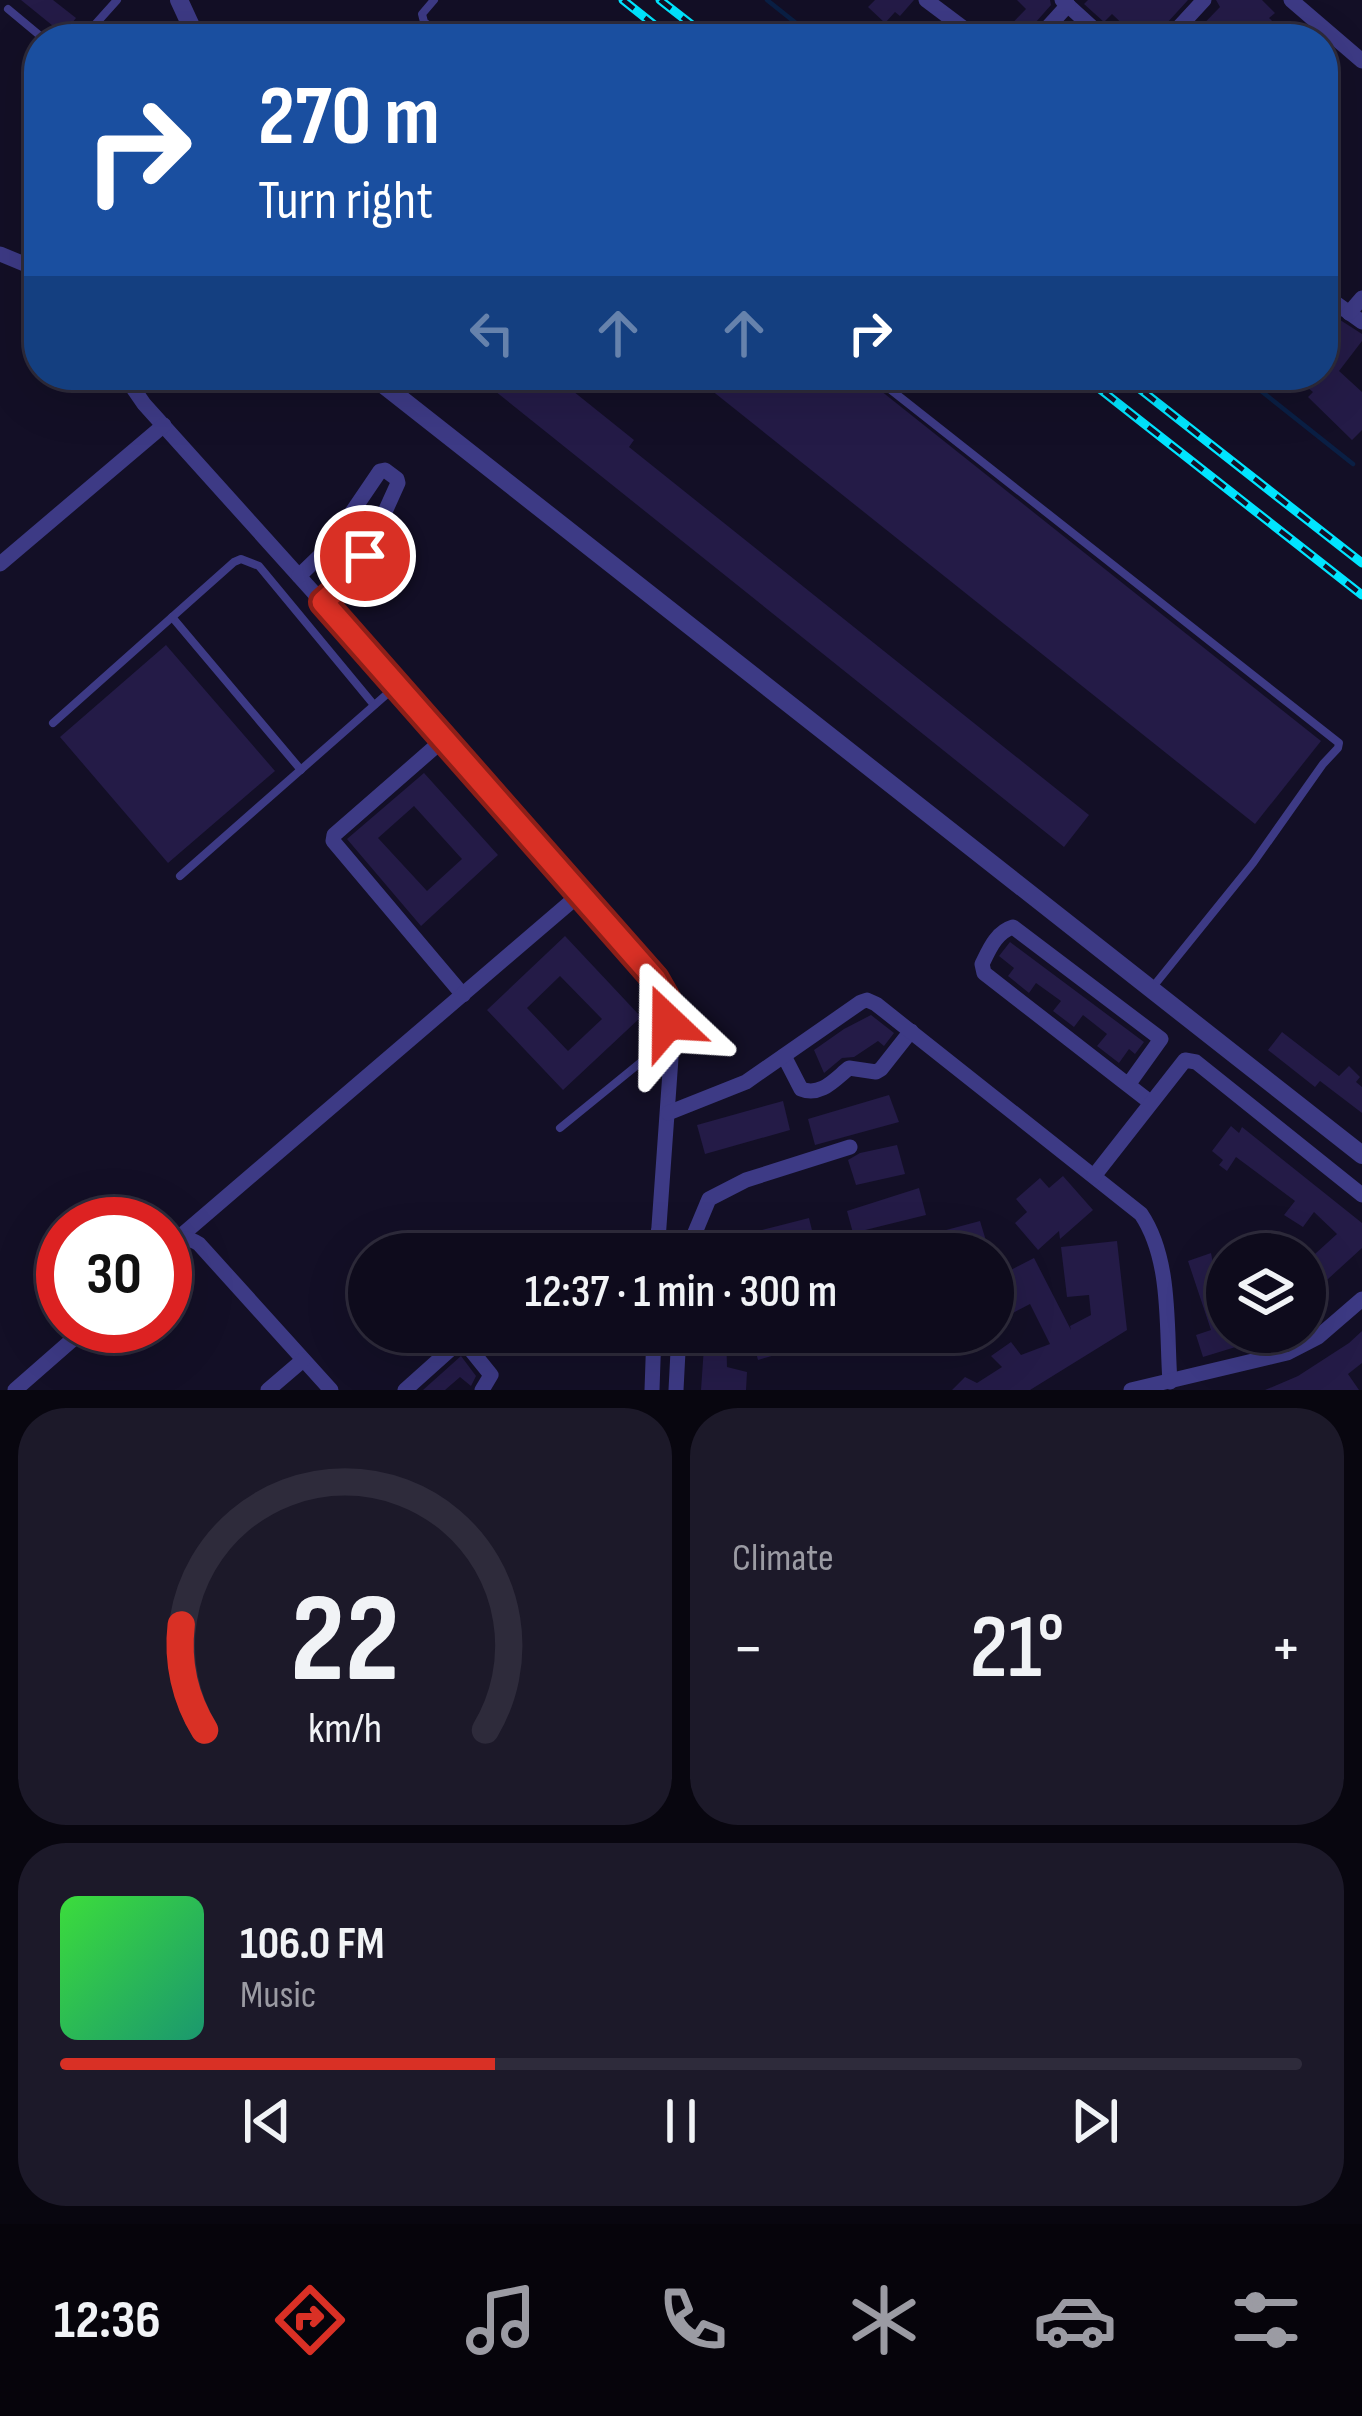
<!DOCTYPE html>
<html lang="en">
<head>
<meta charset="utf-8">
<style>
	:root { --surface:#0e0b1c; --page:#1c1929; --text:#f1f3f6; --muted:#9b9ba3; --line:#2e2b3b; --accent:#d93025 }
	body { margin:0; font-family:"Sofia Sans Condensed",sans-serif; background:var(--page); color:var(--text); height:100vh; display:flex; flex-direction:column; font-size:45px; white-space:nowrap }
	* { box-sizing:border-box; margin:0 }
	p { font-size:39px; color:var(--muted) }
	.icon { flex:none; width:66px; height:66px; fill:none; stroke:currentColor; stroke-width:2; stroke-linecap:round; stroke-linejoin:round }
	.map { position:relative; height:1390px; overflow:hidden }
	.drawer { display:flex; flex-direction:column; gap:18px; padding:18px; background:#08060f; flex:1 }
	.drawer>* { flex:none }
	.top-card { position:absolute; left:24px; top:24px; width:1314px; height:366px; border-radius:48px; box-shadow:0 12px 48px #0002,0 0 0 3px var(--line); background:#1a4fa0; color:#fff; overflow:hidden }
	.tools { position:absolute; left:1206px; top:1233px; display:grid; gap:24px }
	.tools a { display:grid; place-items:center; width:120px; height:120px; border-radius:50%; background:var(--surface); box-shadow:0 12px 48px #0002,0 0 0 3px var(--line); font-size:60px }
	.speed { position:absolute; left:36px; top:1197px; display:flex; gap:24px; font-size:60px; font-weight:700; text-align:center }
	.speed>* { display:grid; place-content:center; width:156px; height:156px; border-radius:50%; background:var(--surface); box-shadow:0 12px 48px #0002,0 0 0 3px var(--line); line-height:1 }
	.speed .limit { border:18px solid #d22; background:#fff; color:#111 }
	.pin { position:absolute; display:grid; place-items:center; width:102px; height:102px; color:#fff; margin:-51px; border:6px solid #fff; border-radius:50%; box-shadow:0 3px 12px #0007 }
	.me { position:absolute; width:132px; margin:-66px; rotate:337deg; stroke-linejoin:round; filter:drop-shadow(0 0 9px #0008) }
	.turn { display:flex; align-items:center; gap:42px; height:252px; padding:0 36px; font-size:54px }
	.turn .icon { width:156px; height:156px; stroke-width:2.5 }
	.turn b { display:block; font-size:84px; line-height:102px }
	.lanes { display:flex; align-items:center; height:114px; padding:0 36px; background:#0003; justify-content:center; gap:60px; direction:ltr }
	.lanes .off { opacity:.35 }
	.big { font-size:90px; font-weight:600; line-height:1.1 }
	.drawer .widget { flex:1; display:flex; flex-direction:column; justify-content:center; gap:18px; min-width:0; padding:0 42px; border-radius:48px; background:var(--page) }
	.drawer .dial { align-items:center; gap:0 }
	.dial svg { height:312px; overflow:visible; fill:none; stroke:var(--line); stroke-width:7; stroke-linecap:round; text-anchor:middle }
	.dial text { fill:var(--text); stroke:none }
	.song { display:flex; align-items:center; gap:36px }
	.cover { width:144px; height:144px; border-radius:18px; background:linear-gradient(135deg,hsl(120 70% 55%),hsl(160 70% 35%)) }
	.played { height:12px; border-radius:6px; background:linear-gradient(90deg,var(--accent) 35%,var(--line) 35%) }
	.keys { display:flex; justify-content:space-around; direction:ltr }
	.heat { display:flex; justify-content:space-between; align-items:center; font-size:66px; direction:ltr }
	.drawer .tiles { flex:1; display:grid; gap:18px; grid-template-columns:1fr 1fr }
	.widget:last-child { grid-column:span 2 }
	.trip { position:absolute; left:348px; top:1233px; width:666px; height:120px; border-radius:60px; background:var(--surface); box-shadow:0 12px 48px #0002,0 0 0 3px var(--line); font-weight:600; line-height:120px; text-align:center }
	.tabs { display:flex; height:192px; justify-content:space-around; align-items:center; background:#06040b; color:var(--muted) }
	.tabs .icon { width:84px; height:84px }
	.tabs .active { color:var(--accent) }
	.tabs b { font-size:54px; color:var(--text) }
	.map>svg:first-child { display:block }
</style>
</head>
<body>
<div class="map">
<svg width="1362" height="1390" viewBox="0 0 1362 1390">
	<rect width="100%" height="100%" fill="#130f26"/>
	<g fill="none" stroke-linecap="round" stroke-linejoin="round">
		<g stroke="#0a1f44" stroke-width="4.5">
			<polyline points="767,0 816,39"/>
			<polyline points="1241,375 1353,464"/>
		</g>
	</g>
	<g fill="#241b47" fill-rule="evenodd">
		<polygon points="21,0 53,0 76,18 63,34"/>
		<polygon points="875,0 914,0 900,16 895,12 885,23 868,7"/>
		<polygon points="1017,0 1050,0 1051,5 1028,31 1025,39 997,39 1026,9"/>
		<polygon points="1088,0 1188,0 1156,35 1140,21 1130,31 1112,14 1104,22 1084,4"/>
		<polygon points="1216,0 1262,0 1275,13 1269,18 1291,39 1189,39 1220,7"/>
		<polygon points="1323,309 1362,334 1362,341 1339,371 1362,392 1362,430 1352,440 1308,397 1313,392 1292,375 1323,375"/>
		<polygon points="475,375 553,375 634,440 629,447 1089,815 1064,847"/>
		<polygon points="715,375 861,375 1321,741 1255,824 706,386"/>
		<polygon points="166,645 275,771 168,863 60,737"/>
		<path d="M424,773L498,855L421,926L347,839ZM414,806L462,859L427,891L378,838Z"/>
		<path d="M565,936L641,1017L563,1090L487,1010ZM560,976L602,1019L568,1051L527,1008Z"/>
		<polygon points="1010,942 1144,1042 1135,1054 1129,1049 1119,1063 1097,1046 1107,1034 1083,1015 1074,1027 1053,1011 1061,1001 1036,983 1029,993 1008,976 1014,968 999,956"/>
		<polygon points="871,1015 894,1033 884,1046 878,1041 854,1057 842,1058 824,1073 814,1050 844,1029"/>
		<polygon points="1282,1032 1339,1076 1349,1066 1360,1077 1356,1082 1362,1087 1362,1113 1320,1081 1315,1087 1268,1050"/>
		<polygon points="889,1095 899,1122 815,1145 808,1119"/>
		<polygon points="783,1101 790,1130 705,1154 697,1125"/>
		<polygon points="1231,1126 1239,1133 1242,1127 1362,1223 1362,1248 1305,1300 1305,1263 1337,1234 1314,1212 1303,1227 1284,1215 1295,1201 1236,1157 1227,1171 1219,1165 1223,1160 1212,1151"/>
		<polygon points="897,1145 905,1174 856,1185 848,1160 860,1153"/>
		<polygon points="1063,1176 1093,1210 1060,1239 1059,1231 1038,1250 1015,1223 1027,1212 1016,1199 1040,1178 1049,1188"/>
		<polygon points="919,1188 926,1215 853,1233 847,1211"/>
		<polygon points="809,1218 816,1247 788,1254 727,1254 723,1240"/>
		<polygon points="980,1221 990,1254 871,1254 871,1250"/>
		<polygon points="1117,1241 1127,1330 1030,1390 952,1390 965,1377 977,1383 1002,1367 991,1356 1011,1342 1021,1355 1050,1344 1030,1304 1011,1314 1000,1291 1010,1286 1003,1274 1034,1258 1071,1330 1070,1326 1091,1315 1089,1295 1067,1297 1061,1247"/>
		<polygon points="1211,1253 1214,1269 1227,1265 1227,1287 1220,1288 1227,1311 1227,1332 1249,1332 1252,1342 1203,1357 1196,1335 1211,1330 1188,1261"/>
		<polygon points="1362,1331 1362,1363 1348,1374 1359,1390 1265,1390 1298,1376 1349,1343"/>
		<polygon points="705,1332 726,1332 727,1367 747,1372 746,1390 701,1390"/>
		<polygon points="756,1332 844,1332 845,1335 758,1360 751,1334"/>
		<polygon points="461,1356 476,1376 471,1386 460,1377 445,1390 423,1390"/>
	</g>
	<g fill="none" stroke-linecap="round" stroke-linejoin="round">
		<g stroke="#3d3a85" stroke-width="8">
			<polyline points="434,0 422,14 424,22 446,39"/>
			<polyline points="8,9 44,39"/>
			<polyline points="82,39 117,0"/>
			<polyline points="872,375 1339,743 1338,748 1323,764 1253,863 1152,988"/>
			<polyline points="172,617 301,770"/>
			<polyline points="53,723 234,562 241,559 259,566 374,705"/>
			<polyline points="180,876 395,687"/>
			<polyline points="560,1128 646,1058 657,1054 671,1058"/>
		</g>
		<g stroke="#3d3a85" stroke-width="15">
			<polyline points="926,0 978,39"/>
			<polyline points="1062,0 1105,39"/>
			<polyline points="1291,0 1362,61"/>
			<polyline points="1037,39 1068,5"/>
			<polyline points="1168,39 1204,0"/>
			<polyline points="0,254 39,270"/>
			<polyline points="1323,294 1362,322"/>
			<polyline points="1349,313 1362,298"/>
			<polyline points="124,375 144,404 397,685 655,979 667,1000 671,1058 657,1254"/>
			<polyline points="0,564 164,425"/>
			<polyline points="299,576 327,549 380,471 385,470 397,479 398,483 365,556 351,577 323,602"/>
			<polyline points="444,739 334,835 333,841 463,995"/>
			<path d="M784,1056L801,1089C821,1097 835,1079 849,1068L876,1072L881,1069L911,1031"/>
			<path d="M1128,1085L1161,1039L1013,927C996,932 989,950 982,964L984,973L1119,1078L1150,1102"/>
			<path d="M668,1113L746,1082L861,1002L867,1000L876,1004L1141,1214C1172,1260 1166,1328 1170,1382"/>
			<polyline points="1094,1176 1185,1060 1196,1062 1362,1195"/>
			<polyline points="658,1232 674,1254"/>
			<polyline points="176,1240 580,894"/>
			<path d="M165,1250C177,1239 185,1235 199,1244L331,1390"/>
			<polyline points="686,1254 709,1199 746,1180 850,1147"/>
			<polyline points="15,1390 88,1326"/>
			<polyline points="268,1390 303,1360"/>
			<polyline points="405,1390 462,1339 491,1375 482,1390"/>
			<polyline points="652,1390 654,1332"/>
			<polyline points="676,1390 679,1332"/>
			<polyline points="1131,1390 1287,1353 1318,1337 1362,1299"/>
		</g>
		<g stroke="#3d3a85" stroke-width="18">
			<polyline points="179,0 197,39"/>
			<polyline points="371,375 1362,1155"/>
		</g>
		<defs>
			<g id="rail">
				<polyline points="623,0 672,39"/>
				<polyline points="660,0 710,39"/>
				<polyline points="1082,375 1362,595"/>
				<polyline points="1122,375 1362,563"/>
			</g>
		</defs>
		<use href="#rail" stroke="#00e5ff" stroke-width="9"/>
		<use href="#rail" stroke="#130f26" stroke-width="4.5" stroke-dasharray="14" stroke-linecap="butt"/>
	</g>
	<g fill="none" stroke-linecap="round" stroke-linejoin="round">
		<defs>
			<polyline id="route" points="365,556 351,577 323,602 655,979 667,1000 668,1022"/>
		</defs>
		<use href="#route" stroke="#8d1f18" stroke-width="30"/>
		<use href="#route" stroke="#d93025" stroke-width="21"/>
	</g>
</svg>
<div class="tools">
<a><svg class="icon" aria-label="layers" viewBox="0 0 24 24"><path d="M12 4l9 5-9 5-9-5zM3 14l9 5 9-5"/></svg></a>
</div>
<div class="speed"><div class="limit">30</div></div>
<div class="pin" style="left:365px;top:556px;background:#d93025"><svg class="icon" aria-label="arrive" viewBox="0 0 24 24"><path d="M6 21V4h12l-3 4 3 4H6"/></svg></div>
<svg class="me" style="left:668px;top:1022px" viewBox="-20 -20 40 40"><path d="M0-17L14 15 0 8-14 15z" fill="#d93025" stroke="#fff" stroke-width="4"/></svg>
<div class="trip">12:37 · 1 min · 300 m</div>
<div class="top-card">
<div class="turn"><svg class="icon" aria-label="right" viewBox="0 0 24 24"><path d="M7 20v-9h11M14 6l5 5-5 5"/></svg><div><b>270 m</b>Turn right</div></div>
<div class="lanes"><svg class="icon off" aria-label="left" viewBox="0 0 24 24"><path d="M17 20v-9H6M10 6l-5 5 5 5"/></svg><svg class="icon off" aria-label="ahead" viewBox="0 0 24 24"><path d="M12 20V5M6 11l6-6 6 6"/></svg><svg class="icon off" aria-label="ahead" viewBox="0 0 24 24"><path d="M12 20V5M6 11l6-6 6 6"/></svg><svg class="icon" aria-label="right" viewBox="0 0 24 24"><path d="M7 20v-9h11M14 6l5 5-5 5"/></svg></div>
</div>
</div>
<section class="drawer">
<div class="tiles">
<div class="widget dial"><svg viewBox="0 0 100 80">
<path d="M14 69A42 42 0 1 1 86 69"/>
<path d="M14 69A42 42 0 0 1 8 42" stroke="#d93025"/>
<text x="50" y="56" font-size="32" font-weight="700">22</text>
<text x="50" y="72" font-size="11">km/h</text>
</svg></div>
<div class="widget"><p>Climate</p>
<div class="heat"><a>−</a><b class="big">21°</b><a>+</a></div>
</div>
<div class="widget">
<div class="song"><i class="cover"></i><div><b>106.0 FM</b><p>Music</p></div></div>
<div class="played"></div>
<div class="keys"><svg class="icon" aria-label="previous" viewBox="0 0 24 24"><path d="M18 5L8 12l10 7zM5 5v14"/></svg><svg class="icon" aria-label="pause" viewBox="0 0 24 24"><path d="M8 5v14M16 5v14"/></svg><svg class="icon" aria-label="next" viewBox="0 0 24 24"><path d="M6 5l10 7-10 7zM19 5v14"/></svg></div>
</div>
</div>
</section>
<nav class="tabs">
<b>12:36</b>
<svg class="icon active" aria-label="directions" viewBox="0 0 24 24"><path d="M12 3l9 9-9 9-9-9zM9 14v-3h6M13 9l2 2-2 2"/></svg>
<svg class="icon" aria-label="music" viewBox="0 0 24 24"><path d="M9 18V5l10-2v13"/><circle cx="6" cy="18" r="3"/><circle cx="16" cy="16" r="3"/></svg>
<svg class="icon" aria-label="phone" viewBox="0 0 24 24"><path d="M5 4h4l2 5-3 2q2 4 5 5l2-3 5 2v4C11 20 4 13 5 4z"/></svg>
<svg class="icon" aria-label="climate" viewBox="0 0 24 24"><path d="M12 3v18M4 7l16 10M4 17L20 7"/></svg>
<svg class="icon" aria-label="car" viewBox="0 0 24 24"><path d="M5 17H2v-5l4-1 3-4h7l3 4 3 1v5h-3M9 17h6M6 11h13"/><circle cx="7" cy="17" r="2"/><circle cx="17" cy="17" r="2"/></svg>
<svg class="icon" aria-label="filters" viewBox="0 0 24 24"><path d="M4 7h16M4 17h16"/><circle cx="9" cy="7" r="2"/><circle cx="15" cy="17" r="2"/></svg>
</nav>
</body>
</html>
